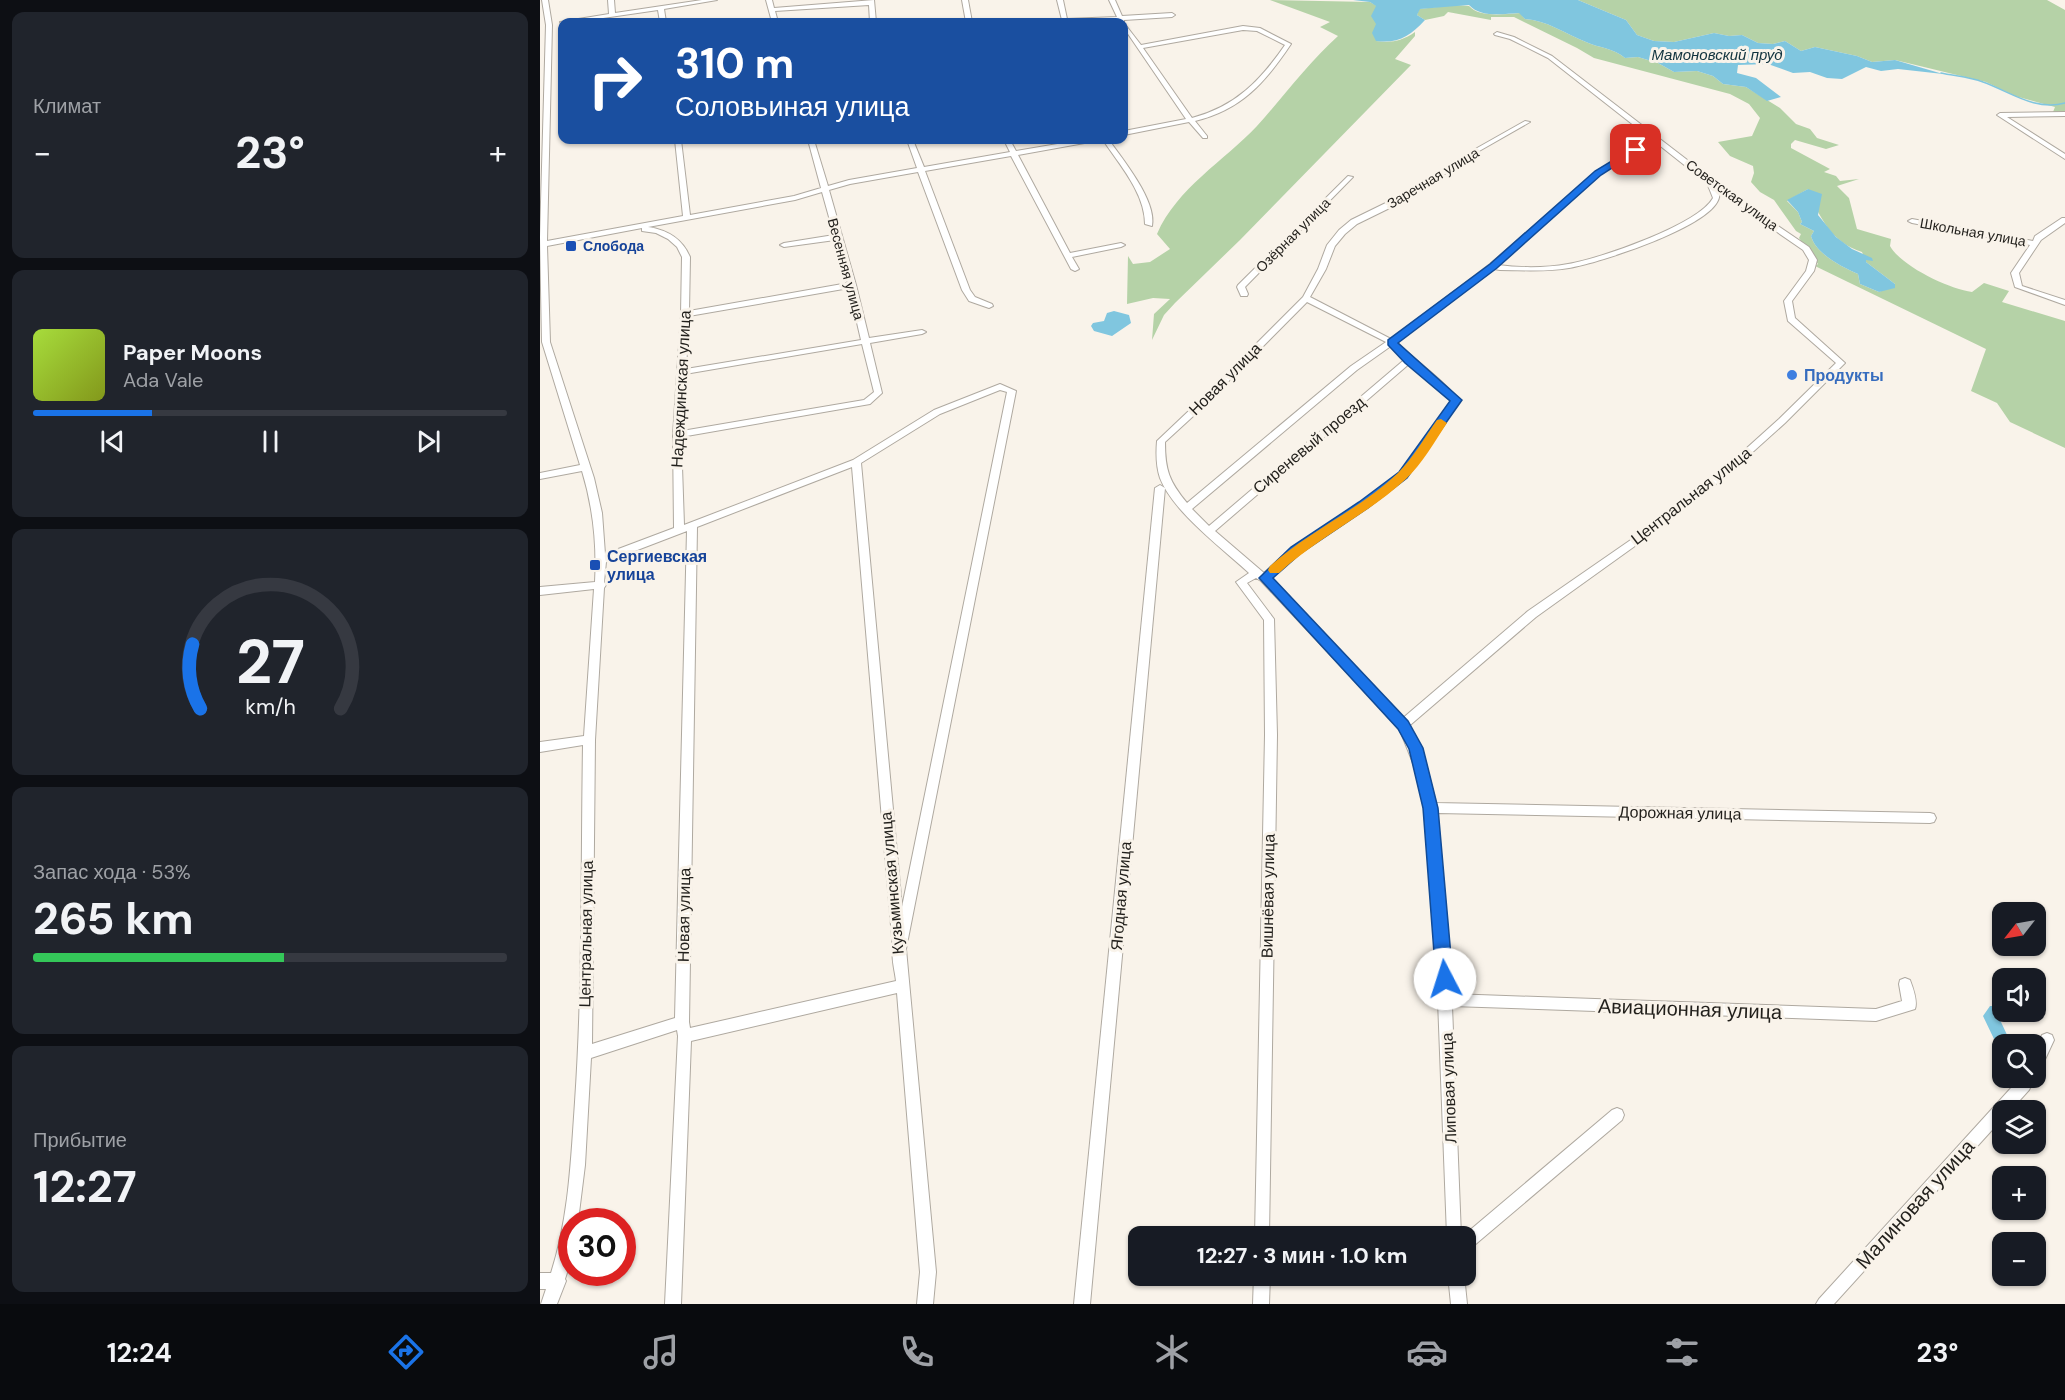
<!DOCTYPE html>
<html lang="ru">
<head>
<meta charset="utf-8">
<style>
	:root { --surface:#171b24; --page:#20242c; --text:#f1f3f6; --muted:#9ea1a6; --line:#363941; --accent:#1a73e8 }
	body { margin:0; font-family:"DM Sans",sans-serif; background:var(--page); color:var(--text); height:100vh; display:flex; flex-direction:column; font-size:22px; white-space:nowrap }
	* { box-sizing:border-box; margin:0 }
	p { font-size:20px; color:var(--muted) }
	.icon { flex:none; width:33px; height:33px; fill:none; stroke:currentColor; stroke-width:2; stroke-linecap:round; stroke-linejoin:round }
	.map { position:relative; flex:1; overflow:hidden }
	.sheet { display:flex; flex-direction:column; gap:12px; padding:12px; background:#0d0f14; width:540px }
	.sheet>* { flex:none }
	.hud { position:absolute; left:18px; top:18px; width:570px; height:126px; border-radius:12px; box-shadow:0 2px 4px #0004; background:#1a4fa0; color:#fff; overflow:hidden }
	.needle { width:39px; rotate:239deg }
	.buttons { position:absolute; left:1452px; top:902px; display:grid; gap:12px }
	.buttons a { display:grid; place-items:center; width:54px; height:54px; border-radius:12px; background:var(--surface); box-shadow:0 2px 4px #0004; font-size:30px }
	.speed { position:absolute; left:18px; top:1208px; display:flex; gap:12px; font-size:30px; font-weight:700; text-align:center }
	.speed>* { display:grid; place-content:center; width:78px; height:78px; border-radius:50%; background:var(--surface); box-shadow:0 2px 4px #0004; line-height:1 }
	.speed .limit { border:9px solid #d22; background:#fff; color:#111 }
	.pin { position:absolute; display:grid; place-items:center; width:51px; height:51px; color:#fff; margin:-26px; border-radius:12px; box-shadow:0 3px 9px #0006 }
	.me { position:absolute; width:66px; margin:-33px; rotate:355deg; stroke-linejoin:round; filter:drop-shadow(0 0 4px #0008) }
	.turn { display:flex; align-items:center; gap:21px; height:126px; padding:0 18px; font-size:27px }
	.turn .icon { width:78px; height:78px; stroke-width:2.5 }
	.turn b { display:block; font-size:42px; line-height:51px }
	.big { font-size:45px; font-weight:700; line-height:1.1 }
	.sheet .widget { flex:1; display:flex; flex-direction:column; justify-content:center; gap:9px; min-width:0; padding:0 21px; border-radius:12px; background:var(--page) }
	.sheet .dial { align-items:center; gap:0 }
	.dial svg { height:156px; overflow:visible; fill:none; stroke:var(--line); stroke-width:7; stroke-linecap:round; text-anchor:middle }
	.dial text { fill:var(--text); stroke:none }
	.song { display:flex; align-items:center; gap:18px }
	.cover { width:72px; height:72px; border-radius:9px; background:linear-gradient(135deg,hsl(80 70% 55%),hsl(70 70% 35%)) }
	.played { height:6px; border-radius:3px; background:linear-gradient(90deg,var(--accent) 25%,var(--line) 25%) }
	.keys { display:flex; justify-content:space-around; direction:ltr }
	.heat { display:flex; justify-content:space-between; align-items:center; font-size:33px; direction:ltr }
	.charge { height:9px; border-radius:4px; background:linear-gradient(90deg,#34c759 53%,var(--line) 0) }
	.trip { position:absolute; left:588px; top:1226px; width:348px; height:60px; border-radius:12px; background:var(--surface); box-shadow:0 2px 4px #0004; font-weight:700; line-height:60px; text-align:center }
	.dock { display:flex; height:96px; justify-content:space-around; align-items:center; background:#090b0e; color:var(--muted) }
	.dock .icon { width:42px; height:42px }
	.dock .active { color:var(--accent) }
	.dock b { font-size:27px; color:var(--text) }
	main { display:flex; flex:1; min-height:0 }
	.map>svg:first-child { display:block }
</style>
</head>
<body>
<main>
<section class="sheet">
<div class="widget"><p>Климат</p>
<div class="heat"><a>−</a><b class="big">23°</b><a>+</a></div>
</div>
<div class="widget">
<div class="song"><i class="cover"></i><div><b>Paper Moons</b><p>Ada Vale</p></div></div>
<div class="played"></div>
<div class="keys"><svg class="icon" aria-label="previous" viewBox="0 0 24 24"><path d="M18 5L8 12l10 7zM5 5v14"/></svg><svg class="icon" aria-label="pause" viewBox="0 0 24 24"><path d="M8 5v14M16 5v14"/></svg><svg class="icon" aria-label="next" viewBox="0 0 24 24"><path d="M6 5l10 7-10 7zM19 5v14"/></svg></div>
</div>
<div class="widget dial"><svg viewBox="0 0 100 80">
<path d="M14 69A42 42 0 1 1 86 69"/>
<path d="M14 69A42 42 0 0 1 10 36" stroke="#1a73e8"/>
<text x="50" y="56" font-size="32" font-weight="700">27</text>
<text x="50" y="72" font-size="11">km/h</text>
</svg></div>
<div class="widget"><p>Запас хода · 53%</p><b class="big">265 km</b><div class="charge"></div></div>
<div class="widget"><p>Прибытие</p><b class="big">12:27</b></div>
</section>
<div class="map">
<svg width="1525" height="1304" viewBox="0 0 1525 1304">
	<rect width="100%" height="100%" fill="#f9f3ea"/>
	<g fill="#b5d2a7" fill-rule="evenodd">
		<path d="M730,0L830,2L837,6L836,41C852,43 862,41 875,32V36L855,59L871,65L700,240L635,303L624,315L612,340L614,314L630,299L613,298L587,304L588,256L593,264L610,262L630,249L617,234C637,188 684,161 717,126C744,96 768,63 798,36L780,27L790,22Z"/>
		<polygon points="1038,0 1507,0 1525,10 1525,113 1513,112 1515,107 1475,96 1446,82 1355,60 1332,62 1317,56 1275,47 1261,51 1245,41 1233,44 1218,43 1202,35 1189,36 1174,33 1134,42 1114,41 1097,35 1086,20"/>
		<path d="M915,5L929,6C940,18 964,14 980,13L985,19C1006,20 1026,34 1046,42C1059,48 1074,48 1085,58L1098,57L1118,63L1134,72L1157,71L1173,76L1183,84L1206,87L1240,108L1256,124L1270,129L1277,138L1299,145L1286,149L1255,140L1251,144V148L1290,169L1284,172L1296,176L1300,181L1319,179L1297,186L1309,198L1317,229L1351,239L1350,246C1361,266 1409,289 1432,292L1444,283L1469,291L1462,302L1525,321V448L1470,422L1457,403L1431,391L1446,349L1275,266L1278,264L1259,238L1261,234L1256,231L1234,200L1220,192L1211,182L1214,173L1213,166L1190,156L1178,142L1212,136L1220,118L1209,104L1190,94L1054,58L1037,48L974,17H951V20L908,12L904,16L885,20L877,15L879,9ZM1268,189C1279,217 1292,243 1322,252L1326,262L1355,284L1339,292L1320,284L1318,274C1302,267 1276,254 1271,236L1274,231L1260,224L1262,222L1258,212L1247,201Z"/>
	</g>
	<g fill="#80c6df">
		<path d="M813,0H1038L1086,20L1097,35L1114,41L1134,42L1174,33L1189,36L1202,35L1218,43L1233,44L1245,41L1261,51L1275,47L1317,56L1332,62L1355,60L1403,74L1358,69L1341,71L1326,67L1302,79L1287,78L1270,72L1253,73L1228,64L1198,65L1197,73L1216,78L1241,97L1227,101L1206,87L1183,84L1173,76L1157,71L1134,72L1118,63L1098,57L1085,58C1074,48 1059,48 1046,42C1026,34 1006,20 985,19L979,13C963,14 941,18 929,5L880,9L877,15L885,20C870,36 858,44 836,41L832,33L836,24L831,16L836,6L830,2Z"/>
		<path d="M1268,189L1282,194L1278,215L1296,237L1312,249L1332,258L1333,261L1326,260V262L1355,284V288L1339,292L1320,284L1318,274C1302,267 1276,254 1271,236L1274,231L1260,224L1262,222L1258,212L1247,200Z"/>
		<polygon points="574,311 589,315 591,323 572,336 554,331 551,326 553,323 564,321 567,313"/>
		<polygon points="1450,1006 1456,1006 1463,1015 1461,1022 1468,1037 1460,1041 1454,1039 1443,1016"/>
	</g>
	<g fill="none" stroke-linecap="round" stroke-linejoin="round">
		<path stroke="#80c6df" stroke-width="1.5" d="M1401,73C1415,76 1430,77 1443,82C1471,92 1494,111 1525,103"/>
		<defs>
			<g id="minor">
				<path d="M2,0H8L12,25L7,241L143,216L135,140H141L150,215L254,196L281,188L268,140H274L288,186L309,180L377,168L367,140H373L384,167L470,152L464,140H470L476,151L541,140H553L550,142L478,155L530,253L581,243L585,245L581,247L532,257L539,269L535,271L531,269L471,156L385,171L430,290L435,297L452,304L453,306L449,308L429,301L422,290L378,172L310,184L289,190L316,285L329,338L382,330L386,332L382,334L330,343L342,393L330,404L141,437L144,525L313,460L394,410L460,384L476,391L366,949L396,1272L393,1304H377L380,1272L357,993L151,1041L141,1304H125L138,1036L137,1030L51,1058L45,1165L38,1221H32V1257L25,1279L26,1281L17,1304H1L6,1289H0V1273H11C29,1218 31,1159 35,1102C43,983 41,864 43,745L0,752V742L44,736L54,589L0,595V587L55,582C57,545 53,507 42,471L0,479V473L40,465L2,342L0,237L6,25ZM282,192L294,235L244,243L240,245L244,247L295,240L308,283L149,311L150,257C142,238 127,230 108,227L255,200ZM102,228V231L116,233L128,239L137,247L142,257L141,314L133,435L134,528L65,554L62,513L54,478L10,342L7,246ZM309,288L321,340L146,369L149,316ZM322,344L334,392L324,400L142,431L145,374ZM460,390L467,392L362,907L321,463L400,414ZM312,467L353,949C351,959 355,971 356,981L150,1028L149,1022L157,527ZM147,531L135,1018L52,1044L55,740L64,588L66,585L64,582L66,562Z"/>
				<polygon points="68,0 74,0 75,13 162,0 177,0 124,9 126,22 120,22 118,10 22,24 20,22 69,14"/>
				<polygon points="226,0 232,0 234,8 334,0 336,22 330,22 329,5 235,11 238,22 232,22"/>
				<polygon points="422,0 428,0 432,22 426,22"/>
				<polygon points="517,0 523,0 527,19 577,17 569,0 575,0 582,16 632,13 635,15 632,17 584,20 584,23 579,22 578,20 510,22 513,20 522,20"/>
				<path d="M584,23L601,45L703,26L720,28L751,44C725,83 701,110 655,121L667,136V138H663L649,122L584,135V131L646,119L584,28ZM703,30L717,31L745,45C720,81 696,106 652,118L603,48Z"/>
				<path d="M957,32L974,37L1012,56L1198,199L1269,247L1277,260L1274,271L1252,301L1255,318L1305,363L1245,423L1185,477L1127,523L996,617L869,726L887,768L895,803L1390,813L1394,814L1396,818L1394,822L1390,823L897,813L911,994L1336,1009L1362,1001L1359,984L1360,980L1365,978L1370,980C1373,988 1378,1001 1375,1009L1336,1021L912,1006L921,1236H907L896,948L888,837L881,790L875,768L859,728L721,581L716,578L707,583L734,619L737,735L729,1236H715L725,735L724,620L696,582L709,573C682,548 633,512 620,478C616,466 616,453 617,441L655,405L763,297L778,269L787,245L799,230L811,220L862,195L930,152L985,121L990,122L934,154L868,199L817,224L805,234L795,246L786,269L770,297L851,339L950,264L1056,172L1110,138L1008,58L970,39L955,35L954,34ZM1114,141L1167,183L1173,198C1158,225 1059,259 1028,264C1006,268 981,268 958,265L1060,174ZM1179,192L1263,250L1269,260L1266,271L1244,301L1248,321L1296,363L1239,419L1179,473L1121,519L988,611L863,718L731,578L758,553L827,507L866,477L920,401C902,378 877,363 857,342L954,269L960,270C983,270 1007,272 1029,268C1055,264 1187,223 1179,192ZM767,302L846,342L811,366L647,503C629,481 625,470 625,442L661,409ZM851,346L864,360L669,526L652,509L817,370ZM869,364L888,378L911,401L860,473L821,503L752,549L724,573L675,531Z"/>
				<polygon points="1525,112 1525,116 1467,117 1525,154 1525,159 1457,115 1460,113"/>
				<path d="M563,140H569C583,160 617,201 612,226L605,224C605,193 579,164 563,140Z"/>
				<polygon points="808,176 813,177 705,287 708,294 707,296 701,296 697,287 698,285"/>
				<polygon points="1522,218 1525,218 1525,223 1501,240 1479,273 1482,286 1525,300 1525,305 1475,287 1471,273 1490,245 1372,223 1368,221 1372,219 1493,241 1495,236"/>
				<polygon points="620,485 625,488 550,1304 534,1304 615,488"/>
				<polygon points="1507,1033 1512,1035 1514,1040 1501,1068 1496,1070 1496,1049 1502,1035"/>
				<polygon points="1481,1077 1495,1077 1489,1090 1471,1110 1462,1110 1462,1119 1294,1304 1276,1304 1279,1299"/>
				<polygon points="1077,1108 1082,1110 1084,1115 1082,1120 931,1248 926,1250 926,1236 923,1236 1072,1110"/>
				<polygon points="714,1275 730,1275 729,1304 713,1304"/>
				<polygon points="908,1275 924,1275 927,1304 911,1304"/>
			</g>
		</defs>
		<use href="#minor" stroke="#afa9a0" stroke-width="2"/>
		<use href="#minor" fill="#fff" fill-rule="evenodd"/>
	</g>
	<polygon fill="#1a73e8" stroke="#114b97" stroke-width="1.5" points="1093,148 1100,150 1061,175 957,268 858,343 922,400 867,478 828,508 760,554 733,578 868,721 883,748 898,808 913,979 911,984 905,987 899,984 896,979 883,808 869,749 858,729 719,578 751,547 819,502 859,472 910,401 865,363 848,345 848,340 950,264 1055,171"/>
	<path fill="#f59e0b" d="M901,419L907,423C895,441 882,464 866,479C827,515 778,537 739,573H730L728,570L730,566C769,531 820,509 858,473C873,458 885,437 897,420Z"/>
	<g fill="#1a4fb4" stroke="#f9f3ea" stroke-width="2">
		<rect x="25" y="240" width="12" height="12" rx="3"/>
		<rect x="49" y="559" width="12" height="12" rx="3"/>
	</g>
	<circle fill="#3f7fe0" stroke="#f9f3ea" stroke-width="2" cx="1252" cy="375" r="6"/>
	<g text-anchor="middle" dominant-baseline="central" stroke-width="6" stroke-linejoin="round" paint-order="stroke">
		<g font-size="14" fill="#211f1b" stroke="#f9f3ea">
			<text transform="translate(893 178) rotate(-31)">Заречная улица</text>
			<text transform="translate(1192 195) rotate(36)">Советская улица</text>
			<text transform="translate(1433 232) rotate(10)">Школьная улица</text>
			<text transform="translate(753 235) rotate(-45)">Озёрная улица</text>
			<text transform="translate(306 269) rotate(75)">Весенняя улица</text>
		</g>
		<g font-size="14" font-weight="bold" fill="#164399" stroke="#f9f3ea" text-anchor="start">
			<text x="43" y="246">Слобода</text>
		</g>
		<g font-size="15" font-style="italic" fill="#11333e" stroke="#f9f3ea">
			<text x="1177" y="55">Мамоновский пруд</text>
		</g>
		<g font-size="16" font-weight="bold" fill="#366cbe" stroke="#f9f3ea" text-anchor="start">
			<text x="1264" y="375">Продукты</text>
		</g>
		<g font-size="16" fill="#211f1b" stroke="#f9f3ea">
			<text transform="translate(685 379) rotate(-45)">Новая улица</text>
			<text transform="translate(141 389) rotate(-87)">Надеждинская улица</text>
			<text transform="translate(769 445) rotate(-40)">Сиреневый проезд</text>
			<text transform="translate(1151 496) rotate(-38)">Центральная улица</text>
			<text transform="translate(1140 813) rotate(1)">Дорожная улица</text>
			<text transform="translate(352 883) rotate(-95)">Кузьминская улица</text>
			<text transform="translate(581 896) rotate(-85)">Ягодная улица</text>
			<text transform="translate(728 896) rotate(-89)">Вишнёвая улица</text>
			<text transform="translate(144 915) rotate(-89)">Новая улица</text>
			<text transform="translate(46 934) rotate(-89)">Центральная улица</text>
			<text transform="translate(909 1088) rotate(-92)">Липовая улица</text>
		</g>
		<g font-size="16" font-weight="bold" fill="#164399" stroke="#f9f3ea" text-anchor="start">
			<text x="67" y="556">Сергиевская<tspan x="67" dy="18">улица</tspan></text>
		</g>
		<g font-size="20" fill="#211f1b" stroke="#f9f3ea">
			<text transform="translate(1150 1009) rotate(2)">Авиационная улица</text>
			<text transform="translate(1375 1204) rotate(-48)">Малиновая улица</text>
		</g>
	</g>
</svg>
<div class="buttons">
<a><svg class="needle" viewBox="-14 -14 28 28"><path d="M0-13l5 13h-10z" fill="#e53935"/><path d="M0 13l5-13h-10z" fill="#9ea1a6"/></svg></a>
<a><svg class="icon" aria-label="sound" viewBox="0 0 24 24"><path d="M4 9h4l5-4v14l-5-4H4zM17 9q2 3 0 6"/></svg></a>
<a><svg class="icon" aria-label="search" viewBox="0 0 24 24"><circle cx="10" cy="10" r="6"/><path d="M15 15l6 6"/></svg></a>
<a><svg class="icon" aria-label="layers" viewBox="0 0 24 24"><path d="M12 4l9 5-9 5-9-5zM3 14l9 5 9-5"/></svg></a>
<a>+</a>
<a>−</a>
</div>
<div class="speed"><div class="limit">30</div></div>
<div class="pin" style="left:1096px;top:150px;background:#d93025"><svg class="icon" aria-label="arrive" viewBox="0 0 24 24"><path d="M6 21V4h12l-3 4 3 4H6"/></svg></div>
<svg class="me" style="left:905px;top:979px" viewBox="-20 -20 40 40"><circle r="19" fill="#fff"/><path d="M0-13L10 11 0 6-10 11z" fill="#1a73e8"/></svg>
<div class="trip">12:27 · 3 мин · 1.0 km</div>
<div class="hud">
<div class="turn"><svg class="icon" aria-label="right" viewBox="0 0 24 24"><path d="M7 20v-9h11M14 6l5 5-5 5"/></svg><div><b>310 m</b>Соловьиная улица</div></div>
</div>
</div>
</main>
<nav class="dock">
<b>12:24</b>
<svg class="icon active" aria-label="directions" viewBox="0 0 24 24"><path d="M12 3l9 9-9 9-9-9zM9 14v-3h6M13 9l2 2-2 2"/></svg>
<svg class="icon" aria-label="music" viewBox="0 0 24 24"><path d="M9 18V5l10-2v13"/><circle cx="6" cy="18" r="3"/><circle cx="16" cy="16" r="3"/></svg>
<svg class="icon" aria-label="phone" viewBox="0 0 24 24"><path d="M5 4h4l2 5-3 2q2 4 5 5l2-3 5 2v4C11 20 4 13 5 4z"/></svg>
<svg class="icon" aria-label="climate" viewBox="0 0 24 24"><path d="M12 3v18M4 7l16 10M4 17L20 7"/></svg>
<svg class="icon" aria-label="car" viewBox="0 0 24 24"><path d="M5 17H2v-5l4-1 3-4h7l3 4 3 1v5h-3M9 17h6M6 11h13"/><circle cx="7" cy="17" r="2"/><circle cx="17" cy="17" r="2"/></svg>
<svg class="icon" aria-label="filters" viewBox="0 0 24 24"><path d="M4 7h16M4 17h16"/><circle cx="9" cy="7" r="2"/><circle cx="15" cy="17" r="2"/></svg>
<b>23°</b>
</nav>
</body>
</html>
